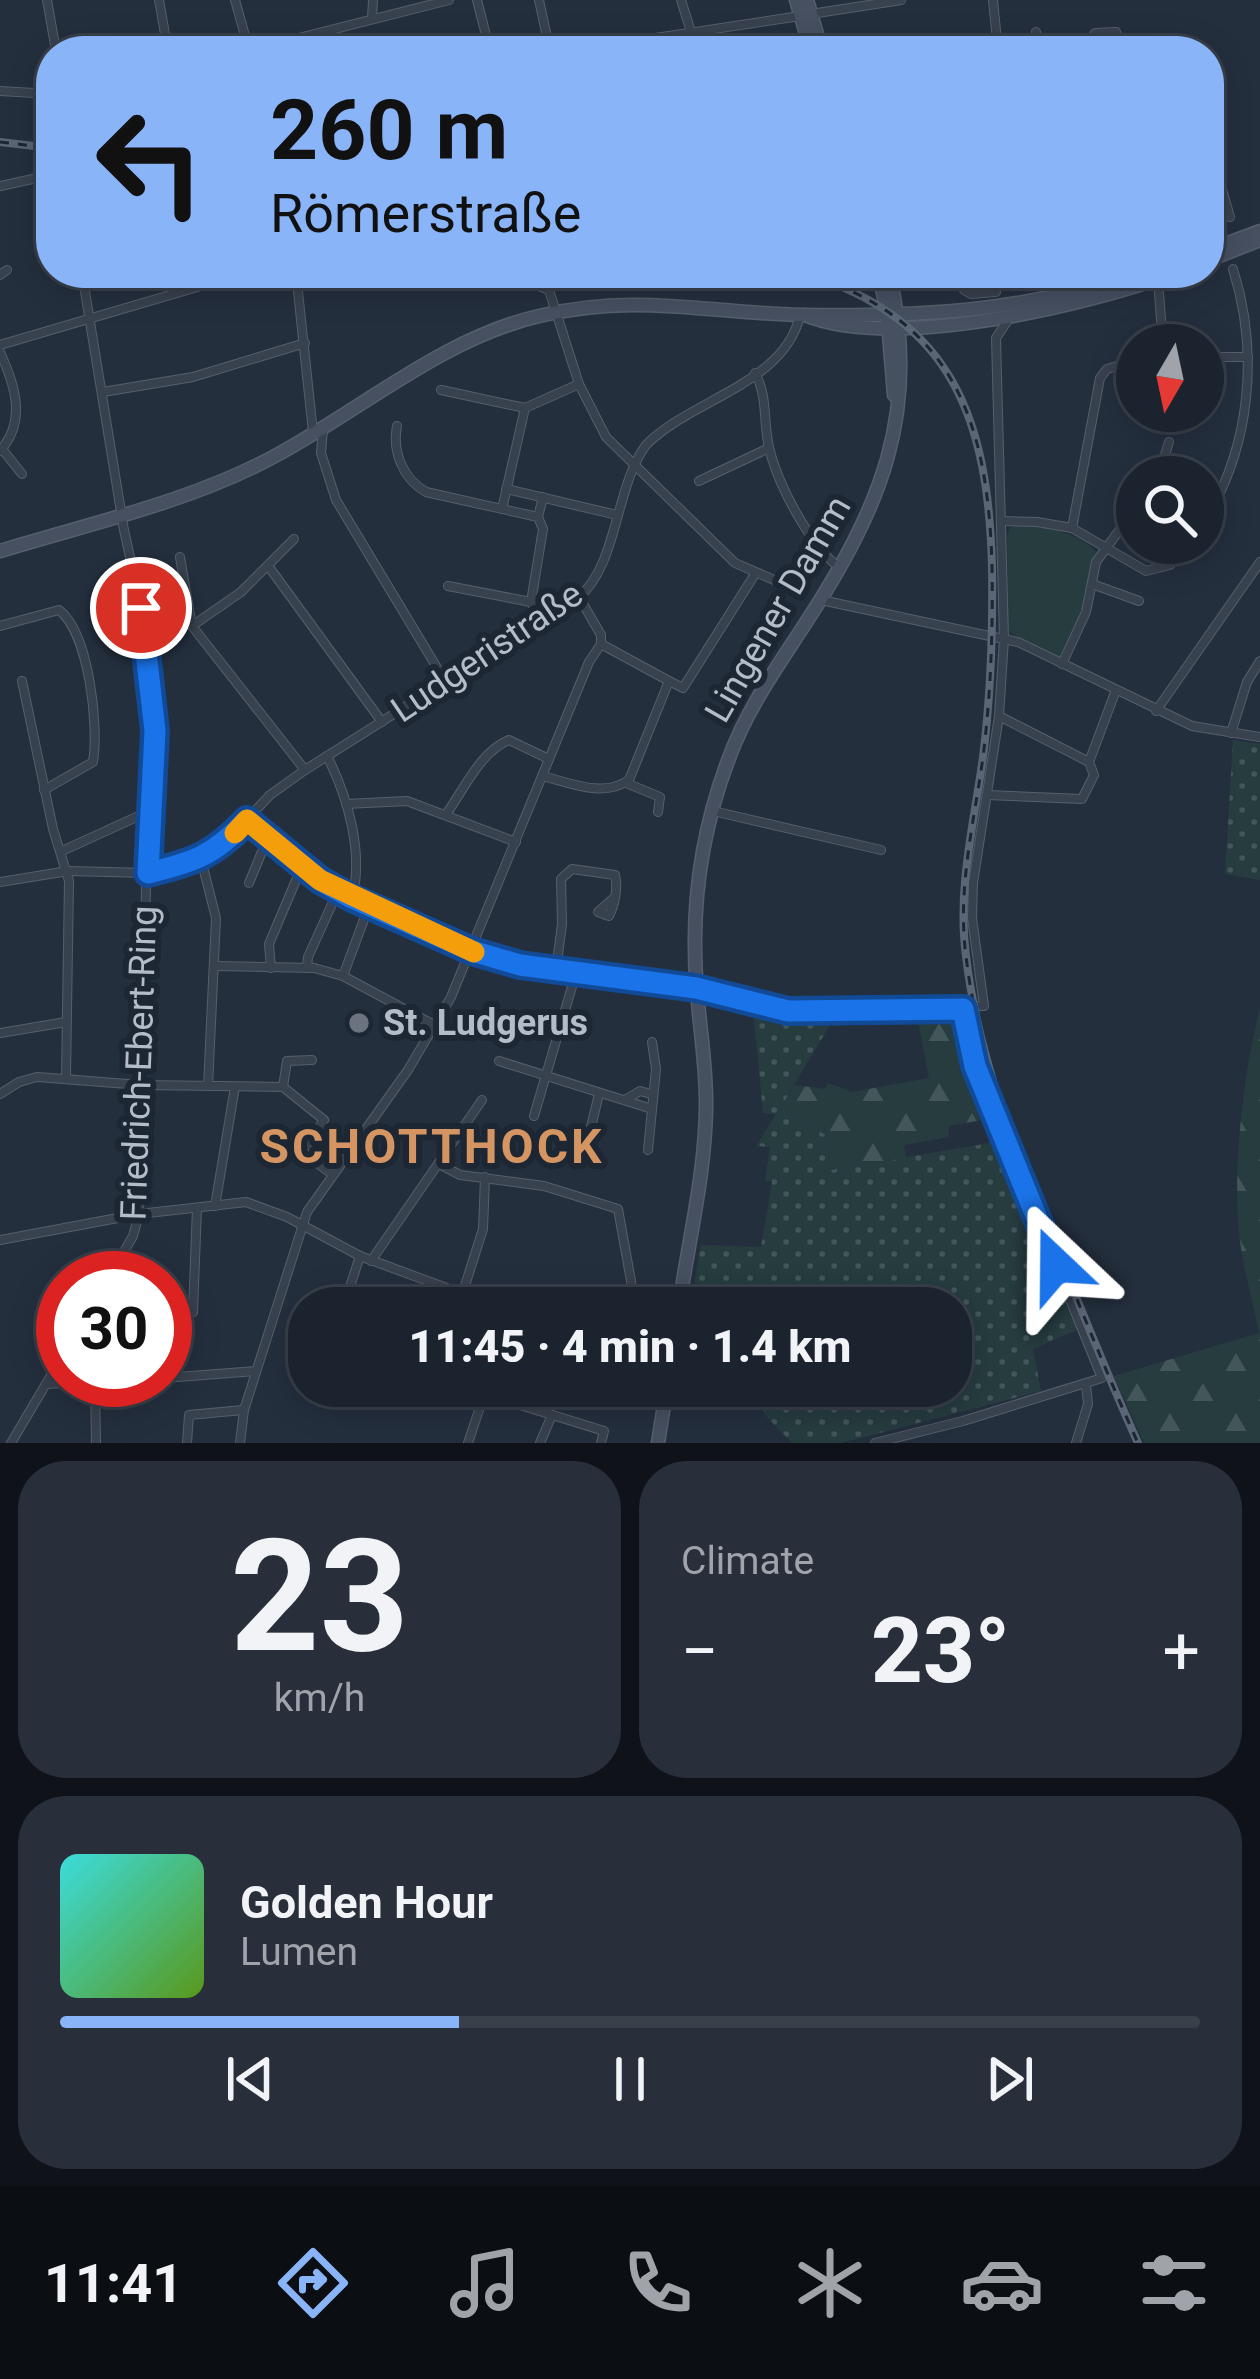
<!DOCTYPE html>
<html lang="en">
<head>
<meta charset="utf-8">
<style>
	:root { --surface:#1b232e; --page:#282f3a; --text:#f1f3f6; --muted:#a0a4aa; --line:#39404a; --accent:#8ab4f8 }
	body { margin:0; font-family:Roboto,sans-serif; background:var(--page); color:var(--text); height:100vh; display:flex; flex-direction:column; font-size:45px; white-space:nowrap }
	* { box-sizing:border-box; margin:0 }
	p { font-size:39px; color:var(--muted) }
	.icon { flex:none; width:66px; height:66px; fill:none; stroke:currentColor; stroke-width:2; stroke-linecap:round; stroke-linejoin:round }
	.map { position:relative; height:1443px; overflow:hidden }
	.side { display:flex; flex-direction:column; gap:18px; padding:18px; background:#0f1319; flex:1 }
	.side>* { flex:none }
	.banner { position:absolute; left:36px; top:36px; width:1188px; height:252px; border-radius:48px; box-shadow:0 6px 30px #0003,0 0 0 3px var(--line); background:#8ab4f8; color:#111; overflow:hidden }
	.needle { width:78px; rotate:189deg }
	.tools { position:absolute; left:1116px; top:324px; display:grid; gap:24px }
	.tools a { display:grid; place-items:center; width:108px; height:108px; border-radius:50%; background:var(--surface); box-shadow:0 6px 30px #0003,0 0 0 3px var(--line); font-size:60px }
	.speed { position:absolute; left:36px; top:1251px; display:flex; gap:24px; font-size:60px; font-weight:700; text-align:center }
	.speed>* { display:grid; place-content:center; width:156px; height:156px; border-radius:50%; background:var(--surface); box-shadow:0 6px 30px #0003,0 0 0 3px var(--line); line-height:1 }
	.speed .limit { border:18px solid #d22; background:#fff; color:#111 }
	.pin { position:absolute; display:grid; place-items:center; width:102px; height:102px; color:#fff; margin:-51px; border:6px solid #fff; border-radius:50%; box-shadow:0 3px 12px #0007 }
	.me { position:absolute; width:132px; margin:-66px; rotate:337deg; stroke-linejoin:round; filter:drop-shadow(0 0 9px #0008) }
	.turn { display:flex; align-items:center; gap:42px; height:252px; padding:0 36px; font-size:54px }
	.turn .icon { width:156px; height:156px; stroke-width:2.5 }
	.turn b { display:block; font-size:84px; line-height:102px }
	.big { font-size:90px; font-weight:800; line-height:1.1 }
	.side .widget { flex:1; display:flex; flex-direction:column; justify-content:center; gap:18px; min-width:0; padding:0 42px; border-radius:48px; background:var(--page) }
	.side .dial { align-items:center; gap:0 }
	.dial b { font-size:156px; line-height:1 }
	.song { display:flex; align-items:center; gap:36px }
	.cover { width:144px; height:144px; border-radius:18px; background:linear-gradient(135deg,hsl(180 70% 55%),hsl(90 70% 35%)) }
	.played { height:12px; border-radius:6px; background:linear-gradient(90deg,var(--accent) 35%,var(--line) 35%) }
	.keys { display:flex; justify-content:space-around; direction:ltr }
	.heat { display:flex; justify-content:space-between; align-items:center; font-size:66px; direction:ltr }
	.side .tiles { flex:1; display:grid; gap:18px; grid-template-columns:1fr 1fr }
	.widget:last-child { grid-column:span 2 }
	.trip { position:absolute; left:288px; top:1287px; width:684px; height:120px; border-radius:48px; background:var(--surface); box-shadow:0 6px 30px #0003,0 0 0 3px var(--line); font-weight:800; line-height:120px; text-align:center }
	.dock { display:flex; height:192px; justify-content:space-around; align-items:center; background:#0b0e12; color:var(--muted) }
	.dock .icon { width:84px; height:84px }
	.dock .on { color:var(--accent) }
	.dock b { font-size:54px; color:var(--text) }
	.map>svg:first-child { display:block }
</style>
</head>
<body>
<div class="map">
<svg width="1260" height="1443" viewBox="0 0 1260 1443">
	<defs>
		<pattern id="green-dots" width="8" height="8" patternUnits="userSpaceOnUse" patternTransform="scale(3)"><rect width="8" height="8" fill="#263c3f"/><path d="M2 2h.1M6 6h.1" fill="none" stroke="#435659" stroke-width="1.8" stroke-linecap="round"/></pattern>
		<pattern id="forest-firs" width="22" height="20" patternUnits="userSpaceOnUse" patternTransform="scale(3)"><rect width="22" height="20" fill="#263c3f"/><path d="M5 1l3.5 6h-7zM16 11l3.5 6h-7z" fill="#435659"/></pattern>
	</defs>
	<rect width="100%" height="100%" fill="#242f3e"/>
	<g fill="url(#green-dots)">
		<polygon points="1233,740 1260,744 1260,880 1225,874"/>
		<polygon points="753,1007 777,1013 837,1013 780,1109 826,1135 830,1170 1002,1141 1079,1329 1033,1349 1041,1391 841,1443 792,1443 764,1414 764,1404 745,1386 951,1386 951,1308 690,1308 701,1245 761,1247 772,1181 765,1181 770,1147 756,1146 776,1114 763,1113"/>
	</g>
	<g fill="url(#forest-firs)">
		<path d="M1260,1009V1443H1144L1114,1376L1259,1333C1253,1300 1242,1266 1239,1232C1233,1166 1243,1074 1260,1009Z"/>
		<polygon points="917,1016 959,1018 993,1118 949,1126 949,1137 904,1145 906,1158 830,1170 826,1135 780,1109 795,1085 825,1089 828,1083 852,1092 929,1078"/>
	</g>
	<path fill="#263c3f" d="M1019,525C1047,528 1078,531 1097,553L1084,610L1063,658L1012,634L1008,628L1007,536L1010,528Z"/>
	<g fill="none" stroke-linecap="round" stroke-linejoin="round">
		<defs>
			<g id="minor">
				<polyline points="47,0 56,51"/>
				<polyline points="159,0 168,51"/>
				<polyline points="235,0 249,50"/>
				<polyline points="477,0 490,51"/>
				<polyline points="539,0 550,51"/>
				<polyline points="681,0 697,51"/>
				<polyline points="993,0 998,51"/>
				<polyline points="811,14 901,0"/>
				<polyline points="372,19 373,0"/>
				<polyline points="1036,32 1039,51"/>
				<polyline points="1079,42 1090,41 1095,33 1116,32 1122,51"/>
				<polyline points="248,51 449,0"/>
				<polyline points="593,51 609,45 800,16"/>
				<polyline points="0,91 51,94"/>
				<polyline points="1209,145 1230,217"/>
				<polyline points="0,186 51,175"/>
				<polyline points="82,273 124,530 141,607 153,704 154,809 146,887 139,1214 133,1236 109,1278"/>
				<polyline points="296,273 313,432"/>
				<polyline points="437,273 531,283 549,290 579,384 606,437 735,563 795,589"/>
				<polyline points="960,273 964,290 971,294 996,292 1000,273"/>
				<polyline points="1067,273 1068,279"/>
				<polyline points="0,275 7,270"/>
				<polyline points="1158,280 1163,345"/>
				<polyline points="0,345 245,273"/>
				<path d="M0,352C15,385 27,421 0,451"/>
				<polyline points="1203,357 1248,357"/>
				<path d="M755,373C768,396 763,422 769,447C777,483 810,546 839,567"/>
				<polyline points="441,390 525,408"/>
				<polyline points="103,392 193,377 305,343"/>
				<path d="M397,426C392,452 403,479 426,492L538,517"/>
				<polyline points="323,428 321,453 336,500 445,681"/>
				<polyline points="2,449 22,474"/>
				<polyline points="1158,477 1169,442"/>
				<polyline points="699,481 769,448"/>
				<polyline points="506,489 617,515"/>
				<polyline points="502,509 525,408 579,384"/>
				<polyline points="1001,521 1037,522 1072,528 1146,571 1170,565 1190,543"/>
				<path d="M1203,524C1250,449 1260,355 1233,269"/>
				<polyline points="1072,528 1100,378 1107,369 1137,360"/>
				<polyline points="180,557 192,626 305,770"/>
				<polyline points="269,567 382,722"/>
				<polyline points="1092,584 1139,601"/>
				<polyline points="448,586 531,602"/>
				<polyline points="579,597 601,635 601,644 669,681"/>
				<polyline points="821,600 1018,642 1192,726 1260,737"/>
				<polyline points="541,621 531,602 543,529 538,517 543,497"/>
				<path d="M0,626L59,610C89,633 99,725 93,762L44,790"/>
				<polyline points="192,626 241,592 294,539"/>
				<polyline points="1062,664 1086,612 1096,562 1137,506"/>
				<polyline points="22,681 53,829 69,881 66,1078"/>
				<polyline points="1156,711 1260,562"/>
				<polyline points="999,716 1089,762"/>
				<polyline points="1231,733 1247,682 1260,661"/>
				<path d="M327,756C348,797 364,854 352,898"/>
				<path d="M542,776C571,783 603,798 629,780L669,681L683,688L755,574"/>
				<polyline points="626,783 660,797 658,812"/>
				<polyline points="987,795 1082,799 1094,775 1089,762 1116,690"/>
				<polyline points="346,804 407,801 516,842"/>
				<polyline points="713,811 881,850"/>
				<path d="M447,813C464,789 481,751 509,740L549,759"/>
				<polyline points="247,820 320,880 352,898 472,951 520,965 696,988 788,1011 984,1006 972,918 973,883 999,716 1004,639 996,338 1010,317"/>
				<polyline points="62,851 154,809"/>
				<polyline points="201,859 216,918 208,1086"/>
				<path d="M0,882L68,871L148,873L201,859L220,848L270,795L305,770L579,597C618,564 615,487 646,445C691,399 785,384 800,315"/>
				<polyline points="249,883 268,837"/>
				<polyline points="214,966 314,968 343,976 436,1026"/>
				<polyline points="271,968 269,944 302,866"/>
				<polyline points="307,968 308,957 338,891"/>
				<path d="M556,970L562,924L561,879L572,869L615,875C618,888 615,904 609,916L598,912L615,897"/>
				<polyline points="343,976 369,906"/>
				<polyline points="0,1033 66,1022"/>
				<polyline points="499,1061 652,1109"/>
				<polyline points="283,1087 287,1061 312,1060"/>
				<polyline points="0,1094 19,1082 37,1077 141,1085 283,1087 324,1120 302,1152 332,1174"/>
				<polyline points="625,1100 640,1091 651,1094"/>
				<polyline points="534,1116 576,973"/>
				<polyline points="589,1135 599,1094"/>
				<polyline points="648,1150 656,1069 652,1042"/>
				<polyline points="439,1164 460,1175 544,1186 618,1209 633,1292"/>
				<polyline points="215,1206 235,1087"/>
				<polyline points="0,1240 139,1214 246,1202 287,1217 360,1256 501,1308"/>
				<polyline points="371,1261 482,1100"/>
				<polyline points="462,1295 483,1229 485,1177"/>
				<polyline points="343,1308 360,1256"/>
				<polyline points="567,1308 648,1290 681,1292"/>
				<polyline points="165,1314 193,1312 197,1208"/>
				<polyline points="165,1378 256,1371"/>
				<polyline points="95,1383 96,1443"/>
				<polyline points="46,1384 134,1380"/>
				<polyline points="485,1394 604,1431 601,1443"/>
				<polyline points="11,1443 63,1355"/>
				<polyline points="187,1443 189,1415 243,1410"/>
				<polyline points="240,1443 244,1410 307,1212 408,1070 451,997 589,662 601,644"/>
				<polyline points="468,1443 487,1386"/>
				<polyline points="540,1443 552,1415"/>
				<polyline points="875,1443 963,1421 1102,1378 975,1066 963,1009"/>
				<polyline points="1076,1443 1088,1404 1086,1385"/>
			</g>
			<g id="secondary">
				<polyline points="796,0 811,51"/>
				<polyline points="807,0 822,51"/>
				<polyline points="1209,250 1260,231"/>
				<polyline points="1209,260 1260,240"/>
				<polyline points="878,273 887,310 894,395"/>
				<path d="M805,315C894,351 1085,306 1175,273"/>
				<path d="M0,551C91,523 190,502 275,456C361,410 443,338 539,316C637,293 707,313 802,315C927,317 1022,311 1143,273"/>
				<path d="M679,1308C688,1242 705,1176 706,1109C707,1070 700,1031 697,991C690,910 700,834 729,758C747,709 777,667 805,624C880,509 922,412 889,273"/>
				<polyline points="658,1443 667,1386"/>
			</g>
		</defs>
		<use href="#minor" stroke="#565f6c" stroke-width="10"/>
		<use href="#secondary" stroke="#565f6c" stroke-width="15"/>
		<use href="#minor" stroke="#38414e" stroke-width="8"/>
		<use href="#secondary" stroke="#465061" stroke-width="12"/>
		<defs>
			<g id="rail">
				<polyline points="0,142 51,148"/>
				<path d="M803,273C954,318 988,421 992,566C993,630 991,693 983,757C974,823 957,889 966,956C978,1059 1017,1154 1057,1250C1083,1314 1109,1379 1138,1443"/>
			</g>
		</defs>
		<use href="#rail" stroke="#5a6575" stroke-width="8"/>
		<use href="#rail" stroke="#1d2633" stroke-width="3" stroke-dasharray="9" stroke-linecap="butt"/>
	</g>
	<g fill="none" stroke-linecap="round" stroke-linejoin="round">
		<defs>
			<path id="route" d="M141,608L155,731L148,873C195,862 214,855 247,820L320,880L352,898L472,951L520,965L696,988L788,1011L963,1009L975,1066L1056,1265"/>
		</defs>
		<use href="#route" stroke="#114b97" stroke-width="30"/>
		<use href="#route" stroke="#1a73e8" stroke-width="21"/>
		<polyline stroke="#f59e0b" stroke-width="21" points="235,833 247,820 320,880 474,952"/>
	</g>
	<circle fill="#6b7280" stroke="#1d2633" stroke-width="4.5" cx="359" cy="1023" r="12"/>
	<g text-anchor="middle" dominant-baseline="central" stroke-width="12" stroke-linejoin="round" paint-order="stroke">
		<g font-size="36" fill="#b4bcc9" stroke="#1d2633">
			<text transform="translate(778 609) rotate(-60)">Lingener Damm</text>
			<text transform="translate(487 652) rotate(-34)">Ludgeristraße</text>
			<text transform="translate(139 1063) rotate(-88)">Friedrich-Ebert-Ring</text>
		</g>
		<g font-size="36" font-weight="bold" fill="#b4bcc9" stroke="#1d2633" text-anchor="start">
			<text x="383" y="1023">St. Ludgerus</text>
		</g>
		<g font-size="48" font-weight="bold" letter-spacing="3" fill="#d59563" stroke="#1d2633">
			<text x="432" y="1146">SCHOTTHOCK</text>
		</g>
	</g>
</svg>
<div class="tools">
<a><svg class="needle" viewBox="-14 -14 28 28"><path d="M0-13l5 13h-10z" fill="#e53935"/><path d="M0 13l5-13h-10z" fill="#a0a4aa"/></svg></a>
<a><svg class="icon" aria-label="search" viewBox="0 0 24 24"><circle cx="10" cy="10" r="6"/><path d="M15 15l6 6"/></svg></a>
</div>
<div class="speed"><div class="limit">30</div></div>
<div class="pin" style="left:141px;top:608px;background:#d93025"><svg class="icon" aria-label="arrive" viewBox="0 0 24 24"><path d="M6 21V4h12l-3 4 3 4H6"/></svg></div>
<svg class="me" style="left:1056px;top:1265px" viewBox="-20 -20 40 40"><path d="M0-17L14 15 0 8-14 15z" fill="#1a73e8" stroke="#fff" stroke-width="4"/></svg>
<div class="trip">11:45 · 4 min · 1.4 km</div>
<div class="banner">
<div class="turn"><svg class="icon" aria-label="left" viewBox="0 0 24 24"><path d="M17 20v-9H6M10 6l-5 5 5 5"/></svg><div><b>260 m</b>Römerstraße</div></div>
</div>
</div>
<section class="side">
<div class="tiles">
<div class="widget dial"><b>23</b><p>km/h</p></div>
<div class="widget"><p>Climate</p>
<div class="heat"><a>−</a><b class="big">23°</b><a>+</a></div>
</div>
<div class="widget">
<div class="song"><i class="cover"></i><div><b>Golden Hour</b><p>Lumen</p></div></div>
<div class="played"></div>
<div class="keys"><svg class="icon" aria-label="previous" viewBox="0 0 24 24"><path d="M18 5L8 12l10 7zM5 5v14"/></svg><svg class="icon" aria-label="pause" viewBox="0 0 24 24"><path d="M8 5v14M16 5v14"/></svg><svg class="icon" aria-label="next" viewBox="0 0 24 24"><path d="M6 5l10 7-10 7zM19 5v14"/></svg></div>
</div>
</div>
</section>
<nav class="dock">
<b>11:41</b>
<svg class="icon on" aria-label="directions" viewBox="0 0 24 24"><path d="M12 3l9 9-9 9-9-9zM9 14v-3h6M13 9l2 2-2 2"/></svg>
<svg class="icon" aria-label="music" viewBox="0 0 24 24"><path d="M9 18V5l10-2v13"/><circle cx="6" cy="18" r="3"/><circle cx="16" cy="16" r="3"/></svg>
<svg class="icon" aria-label="phone" viewBox="0 0 24 24"><path d="M5 4h4l2 5-3 2q2 4 5 5l2-3 5 2v4C11 20 4 13 5 4z"/></svg>
<svg class="icon" aria-label="climate" viewBox="0 0 24 24"><path d="M12 3v18M4 7l16 10M4 17L20 7"/></svg>
<svg class="icon" aria-label="car" viewBox="0 0 24 24"><path d="M5 17H2v-5l4-1 3-4h7l3 4 3 1v5h-3M9 17h6M6 11h13"/><circle cx="7" cy="17" r="2"/><circle cx="17" cy="17" r="2"/></svg>
<svg class="icon" aria-label="filters" viewBox="0 0 24 24"><path d="M4 7h16M4 17h16"/><circle cx="9" cy="7" r="2"/><circle cx="15" cy="17" r="2"/></svg>
</nav>
</body>
</html>
